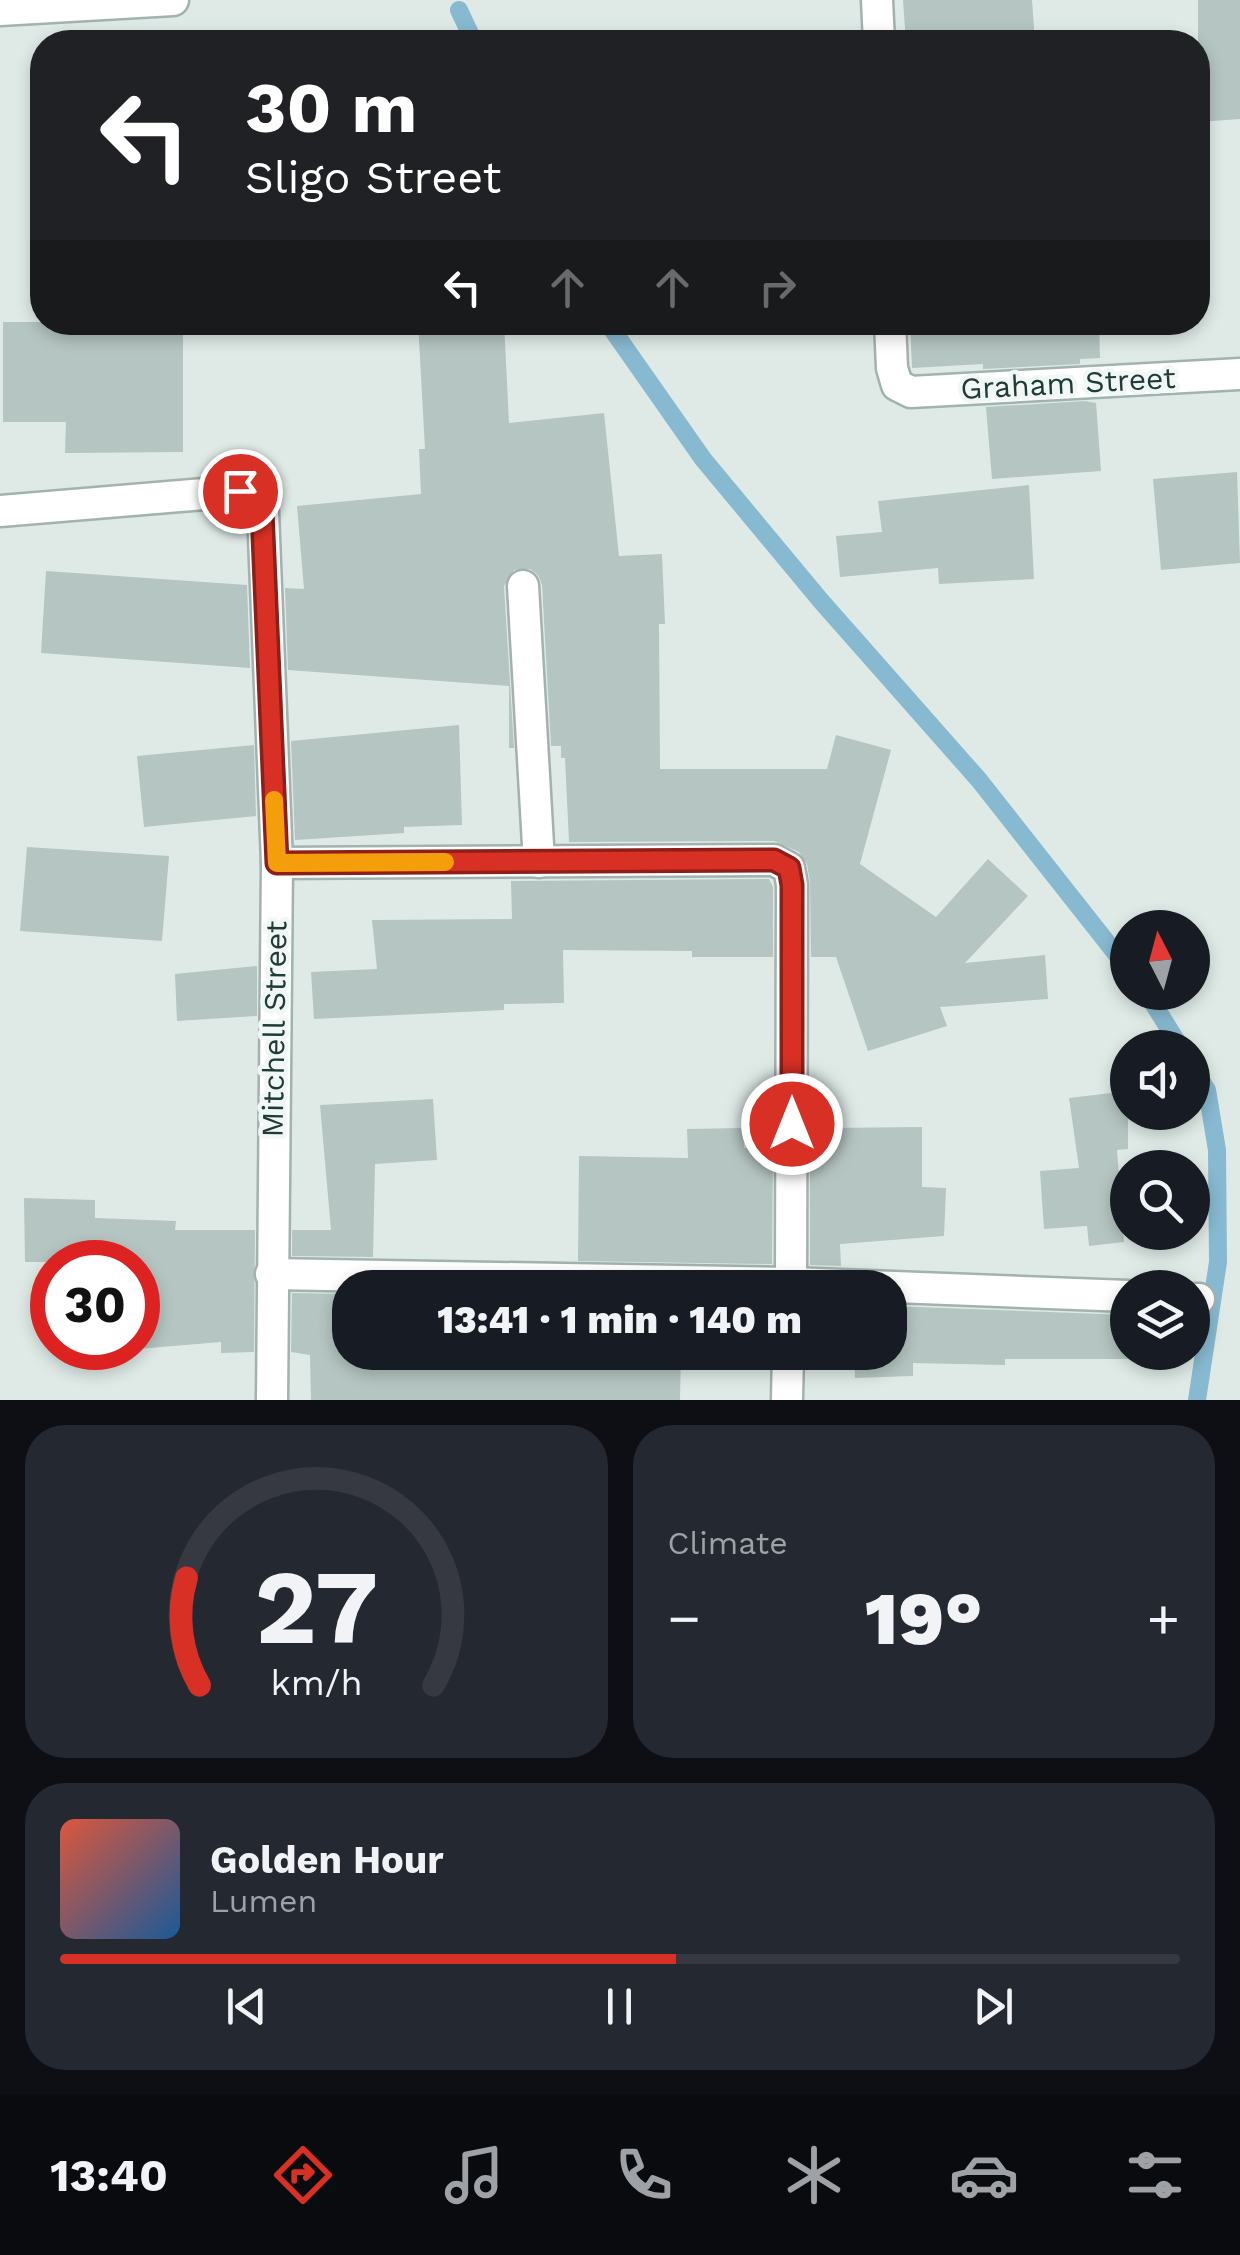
<!DOCTYPE html>
<html lang="en">
<head>
<meta charset="utf-8">
<style>
	:root { --surface:#171b24; --page:#242831; --text:#f1f3f6; --muted:#9ea1a6; --line:#363941; --accent:#d93025 }
	body { margin:0; font-family:"Work Sans",sans-serif; background:var(--page); color:var(--text); height:100vh; display:flex; flex-direction:column; font-size:38px; white-space:nowrap }
	* { box-sizing:border-box; margin:0 }
	p { font-size:32px; color:var(--muted) }
	.icon { flex:none; width:55px; height:55px; fill:none; stroke:currentColor; stroke-width:2; stroke-linecap:round; stroke-linejoin:round }
	.map { position:relative; height:1400px; overflow:hidden }
	.sheet { display:flex; flex-direction:column; gap:25px; padding:25px; background:#0d0f14; flex:1 }
	.sheet>* { flex:none }
	.guide { position:absolute; left:30px; top:30px; width:1180px; height:305px; border-radius:40px; box-shadow:0 5px 15px #0003; background:#202124; color:#fff; overflow:hidden }
	.needle { width:65px; rotate:354deg }
	.fabs { position:absolute; left:1110px; top:910px; display:grid; gap:20px }
	.fabs a { display:grid; place-items:center; width:100px; height:100px; border-radius:50%; background:var(--surface); box-shadow:0 5px 15px #0003; font-size:50px }
	.speed { position:absolute; left:30px; top:1240px; display:flex; gap:20px; font-size:50px; font-weight:700; text-align:center }
	.speed>* { display:grid; place-content:center; width:130px; height:130px; border-radius:50%; background:var(--surface); box-shadow:0 5px 15px #0003; line-height:1 }
	.speed .limit { border:15px solid #d22; background:#fff; color:#111 }
	.pin { position:absolute; display:grid; place-items:center; width:85px; height:85px; color:#fff; margin:-42px; border:5px solid #fff; border-radius:50%; box-shadow:0 2px 10px #0007 }
	.me { position:absolute; width:110px; margin:-55px; rotate:0deg; stroke-linejoin:round; filter:drop-shadow(0 0 8px #0008) }
	.turn { display:flex; align-items:center; gap:35px; height:210px; padding:0 50px; font-size:45px }
	.turn .icon { width:130px; height:130px; stroke-width:2.5 }
	.turn b { display:block; font-size:70px; line-height:85px }
	.lanes { display:flex; align-items:center; height:95px; padding:0 50px; background:#0003; justify-content:center; gap:50px; direction:ltr }
	.lanes .off { opacity:.35 }
	.big { font-size:75px; font-weight:800; line-height:1.1 }
	.sheet .tile { flex:1; display:flex; flex-direction:column; justify-content:center; gap:15px; min-width:0; padding:0 35px; border-radius:40px; background:var(--page) }
	.sheet .dial { align-items:center; gap:0 }
	.dial svg { height:260px; overflow:visible; fill:none; stroke:var(--line); stroke-width:7; stroke-linecap:round; text-anchor:middle }
	.dial text { fill:var(--text); stroke:none }
	.song { display:flex; align-items:center; gap:30px }
	.cover { width:120px; height:120px; border-radius:15px; background:linear-gradient(135deg,hsl(10 70% 55%),hsl(210 70% 35%)) }
	.played { height:10px; border-radius:5px; background:linear-gradient(90deg,var(--accent) 55%,var(--line) 55%) }
	.keys { display:flex; justify-content:space-around; direction:ltr }
	.heat { display:flex; justify-content:space-between; align-items:center; font-size:55px; direction:ltr }
	.sheet .tiles { flex:1; display:grid; gap:25px; grid-template-columns:1fr 1fr }
	.tile:last-child { grid-column:span 2 }
	.trip { position:absolute; left:332px; top:1270px; width:575px; height:100px; border-radius:40px; background:var(--surface); box-shadow:0 5px 15px #0003; font-weight:800; line-height:100px; text-align:center }
	.tab-bar { display:flex; height:160px; justify-content:space-around; align-items:center; background:#090b0e; color:var(--muted) }
	.tab-bar .icon { width:70px; height:70px }
	.tab-bar .on { color:var(--accent) }
	.tab-bar b { font-size:45px; color:var(--text) }
	.map>svg:first-child { display:block }
</style>
</head>
<body>
<div class="map">
<svg width="1240" height="1400" viewBox="0 0 1240 1400">
	<rect width="100%" height="100%" fill="#dfeae7"/>
	<g fill="none" stroke-linecap="round" stroke-linejoin="round">
		<g stroke="#87b9d0" stroke-width="18">
			<polyline points="459,10 474,42"/>
			<polyline points="607,322 703,459 821,601 979,780 1128,969"/>
			<polyline points="1146,992 1181,1048"/>
			<polyline points="1192,1066 1207,1090 1217,1150 1218,1262 1197,1400"/>
		</g>
	</g>
	<g fill="#b5c5c1">
		<polygon points="903,0 1032,0 1035,42 906,42"/>
		<polygon points="1198,0 1240,0 1240,119 1198,122"/>
		<polygon points="3,322 183,322 183,452 65,453 66,422 3,422"/>
		<polygon points="418,322 504,322 509,423 604,413 619,556 662,554 665,624 659,624 660,769 827,769 836,735 891,750 860,864 936,917 988,859 1028,896 965,963 1045,955 1048,999 940,1007 947,1026 868,1051 836,957 811,957 810,882 807,864 799,852 774,841 569,842 565,758 561,758 561,746 551,746 542,585 538,575 530,569 514,570 504,586 514,748 509,748 509,686 288,670 285,588 304,589 297,506 421,494 419,449 425,449"/>
		<polygon points="910,322 1099,322 1100,358 1080,359 1080,364 983,369 983,364 912,368"/>
		<polygon points="1085,401 1096,403 1101,471 992,479 986,407"/>
		<polygon points="1237,472 1240,563 1161,570 1153,479"/>
		<polygon points="1029,485 1034,579 939,584 938,568 840,577 836,536 882,532 878,501"/>
		<polygon points="46,571 247,585 250,668 41,653"/>
		<polygon points="459,725 462,825 404,827 404,833 295,840 291,741"/>
		<polygon points="254,745 256,816 144,827 137,756"/>
		<polygon points="27,847 169,856 162,941 20,931"/>
		<polygon points="769,879 773,887 773,957 692,957 692,951 563,950 564,1003 504,1004 504,1010 314,1019 311,972 377,969 372,920 512,919 511,881"/>
		<polygon points="257,966 257,1016 177,1021 175,974"/>
		<polygon points="1128,1091 1128,1149 1117,1150 1124,1242 1089,1246 1087,1226 1044,1229 1040,1171 1079,1168 1069,1098"/>
		<polygon points="433,1099 437,1160 375,1164 373,1257 292,1256 292,1230 331,1230 320,1105"/>
		<polygon points="922,1127 922,1187 946,1188 944,1236 840,1244 841,1266 810,1265 810,1147 827,1147 828,1128"/>
		<polygon points="743,1128 744,1148 773,1148 772,1264 578,1261 579,1156 688,1158 687,1129"/>
		<polygon points="24,1198 95,1200 95,1218 176,1221 175,1230 255,1230 254,1352 221,1353 221,1342 138,1349 138,1262 25,1262"/>
		<polygon points="292,1293 347,1294 345,1352 681,1352 680,1400 311,1400 310,1355 291,1352"/>
		<polygon points="890,1306 1128,1315 1128,1359 1005,1359 1005,1365 913,1363 913,1376 855,1378 854,1352 890,1352"/>
	</g>
	<g fill="none" stroke-linecap="round" stroke-linejoin="round">
		<defs>
			<g id="street">
				<polyline points="877,0 879,42"/>
				<polyline points="0,10 173,0"/>
				<polyline points="890,322 892,368 897,385 911,392 1240,374"/>
				<polyline points="0,511 240,491 255,496 263,512 277,863 272,1400"/>
				<polyline points="523,586 539,862"/>
				<polyline points="277,863 774,860 789,868 792,885 791,1288"/>
				<polyline points="271,1274 791,1283 1128,1296"/>
				<polyline points="1192,1299 1199,1299"/>
				<polyline points="787,1400 788,1352"/>
			</g>
		</defs>
		<use href="#street" stroke="#a2b2af" stroke-width="35"/>
		<use href="#street" stroke="#fff" stroke-width="30"/>
	</g>
	<g fill="none" stroke-linecap="round" stroke-linejoin="round">
		<defs>
			<polyline id="route" points="240,491 255,496 262,512 277,863 774,860 789,868 792,885 792,1124"/>
		</defs>
		<use href="#route" stroke="#8d1f18" stroke-width="25"/>
		<use href="#route" stroke="#d93025" stroke-width="18"/>
		<polyline stroke="#f59e0b" stroke-width="18" points="274,800 277,863 445,862"/>
	</g>
	<g text-anchor="middle" dominant-baseline="central" stroke-width="9" stroke-linejoin="round" paint-order="stroke">
		<g font-size="30" fill="#203a38" stroke="#f0f7f5">
			<text transform="translate(1068 383) rotate(-3)">Graham Street</text>
			<text transform="translate(274 1029) rotate(-89)">Mitchell Street</text>
		</g>
	</g>
</svg>
<div class="fabs">
<a><svg class="needle" viewBox="-14 -14 28 28"><path d="M0-13l5 13h-10z" fill="#e53935"/><path d="M0 13l5-13h-10z" fill="#9ea1a6"/></svg></a>
<a><svg class="icon" aria-label="sound" viewBox="0 0 24 24"><path d="M4 9h4l5-4v14l-5-4H4zM17 9q2 3 0 6"/></svg></a>
<a><svg class="icon" aria-label="search" viewBox="0 0 24 24"><circle cx="10" cy="10" r="6"/><path d="M15 15l6 6"/></svg></a>
<a><svg class="icon" aria-label="layers" viewBox="0 0 24 24"><path d="M12 4l9 5-9 5-9-5zM3 14l9 5 9-5"/></svg></a>
</div>
<div class="speed"><div class="limit">30</div></div>
<div class="pin" style="left:240px;top:491px;background:#d93025"><svg class="icon" aria-label="arrive" viewBox="0 0 24 24"><path d="M6 21V4h12l-3 4 3 4H6"/></svg></div>
<svg class="me" style="left:792px;top:1124px" viewBox="-20 -20 40 40"><circle r="17" fill="#d93025" stroke="#fff" stroke-width="3"/><path d="M0-11L8 9 0 5-8 9z" fill="#fff"/></svg>
<div class="trip">13:41 · 1 min · 140 m</div>
<div class="guide">
<div class="turn"><svg class="icon" aria-label="left" viewBox="0 0 24 24"><path d="M17 20v-9H6M10 6l-5 5 5 5"/></svg><div><b>30 m</b>Sligo Street</div></div>
<div class="lanes"><svg class="icon" aria-label="left" viewBox="0 0 24 24"><path d="M17 20v-9H6M10 6l-5 5 5 5"/></svg><svg class="icon off" aria-label="ahead" viewBox="0 0 24 24"><path d="M12 20V5M6 11l6-6 6 6"/></svg><svg class="icon off" aria-label="ahead" viewBox="0 0 24 24"><path d="M12 20V5M6 11l6-6 6 6"/></svg><svg class="icon off" aria-label="right" viewBox="0 0 24 24"><path d="M7 20v-9h11M14 6l5 5-5 5"/></svg></div>
</div>
</div>
<section class="sheet">
<div class="tiles">
<div class="tile dial"><svg viewBox="0 0 100 80">
<path d="M14 69A42 42 0 1 1 86 69"/>
<path d="M14 69A42 42 0 0 1 10 36" stroke="#d93025"/>
<text x="50" y="56" font-size="32" font-weight="700">27</text>
<text x="50" y="72" font-size="11">km/h</text>
</svg></div>
<div class="tile"><p>Climate</p>
<div class="heat"><a>−</a><b class="big">19°</b><a>+</a></div>
</div>
<div class="tile">
<div class="song"><i class="cover"></i><div><b>Golden Hour</b><p>Lumen</p></div></div>
<div class="played"></div>
<div class="keys"><svg class="icon" aria-label="previous" viewBox="0 0 24 24"><path d="M18 5L8 12l10 7zM5 5v14"/></svg><svg class="icon" aria-label="pause" viewBox="0 0 24 24"><path d="M8 5v14M16 5v14"/></svg><svg class="icon" aria-label="next" viewBox="0 0 24 24"><path d="M6 5l10 7-10 7zM19 5v14"/></svg></div>
</div>
</div>
</section>
<nav class="tab-bar">
<b>13:40</b>
<svg class="icon on" aria-label="directions" viewBox="0 0 24 24"><path d="M12 3l9 9-9 9-9-9zM9 14v-3h6M13 9l2 2-2 2"/></svg>
<svg class="icon" aria-label="music" viewBox="0 0 24 24"><path d="M9 18V5l10-2v13"/><circle cx="6" cy="18" r="3"/><circle cx="16" cy="16" r="3"/></svg>
<svg class="icon" aria-label="phone" viewBox="0 0 24 24"><path d="M5 4h4l2 5-3 2q2 4 5 5l2-3 5 2v4C11 20 4 13 5 4z"/></svg>
<svg class="icon" aria-label="climate" viewBox="0 0 24 24"><path d="M12 3v18M4 7l16 10M4 17L20 7"/></svg>
<svg class="icon" aria-label="car" viewBox="0 0 24 24"><path d="M5 17H2v-5l4-1 3-4h7l3 4 3 1v5h-3M9 17h6M6 11h13"/><circle cx="7" cy="17" r="2"/><circle cx="17" cy="17" r="2"/></svg>
<svg class="icon" aria-label="filters" viewBox="0 0 24 24"><path d="M4 7h16M4 17h16"/><circle cx="9" cy="7" r="2"/><circle cx="15" cy="17" r="2"/></svg>
</nav>
</body>
</html>
